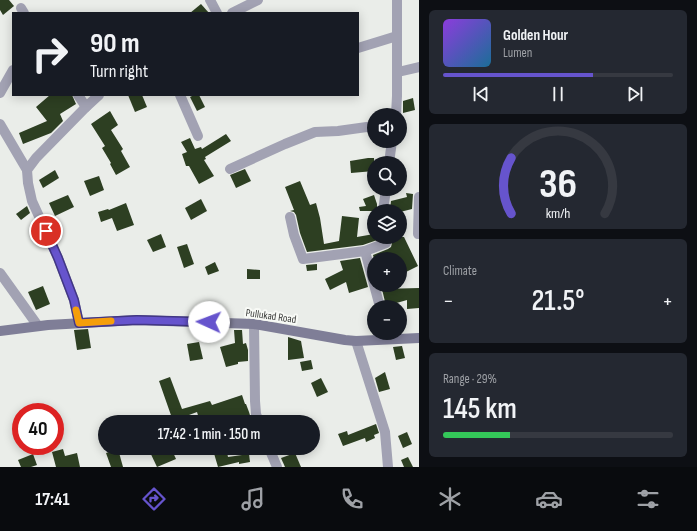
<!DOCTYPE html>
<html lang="en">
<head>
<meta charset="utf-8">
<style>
	:root { --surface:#171b24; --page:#242831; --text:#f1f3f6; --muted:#9ea1a6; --line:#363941; --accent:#6654cd }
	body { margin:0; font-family:"Sofia Sans Condensed",sans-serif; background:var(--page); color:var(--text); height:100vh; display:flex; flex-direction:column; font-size:15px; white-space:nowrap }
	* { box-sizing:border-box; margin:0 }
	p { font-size:13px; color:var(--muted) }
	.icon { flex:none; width:22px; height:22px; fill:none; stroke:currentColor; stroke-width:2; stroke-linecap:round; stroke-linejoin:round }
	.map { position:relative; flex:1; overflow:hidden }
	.side { display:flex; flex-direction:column; gap:10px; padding:10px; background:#0d0f14; width:278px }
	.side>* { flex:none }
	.banner { position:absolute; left:12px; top:12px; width:347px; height:84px; border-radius:0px; box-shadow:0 2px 10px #0003; background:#171b24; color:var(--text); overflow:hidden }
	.fabs { position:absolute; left:367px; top:108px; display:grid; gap:8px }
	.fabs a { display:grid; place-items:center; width:40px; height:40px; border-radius:50%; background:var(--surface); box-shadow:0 2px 10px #0003; font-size:20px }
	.speed { position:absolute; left:12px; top:403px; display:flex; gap:8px; font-size:20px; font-weight:700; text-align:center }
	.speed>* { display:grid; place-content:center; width:52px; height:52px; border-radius:50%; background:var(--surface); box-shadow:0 2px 10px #0003; line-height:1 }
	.speed .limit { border:6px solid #d22; background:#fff; color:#111 }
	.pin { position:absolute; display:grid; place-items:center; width:34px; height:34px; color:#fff; margin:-17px; border:2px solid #fff; border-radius:50%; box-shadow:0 1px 4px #0007 }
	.me { position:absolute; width:44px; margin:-22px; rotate:272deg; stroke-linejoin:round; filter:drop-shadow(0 0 3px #0008) }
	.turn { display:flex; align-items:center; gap:14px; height:84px; padding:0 12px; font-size:18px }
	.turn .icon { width:52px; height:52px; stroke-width:2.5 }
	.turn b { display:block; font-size:28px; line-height:34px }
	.big { font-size:30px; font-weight:600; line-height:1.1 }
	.side .widget { flex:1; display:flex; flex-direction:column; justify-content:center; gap:6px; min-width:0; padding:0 14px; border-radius:6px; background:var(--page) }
	.side .dial { align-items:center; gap:0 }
	.dial svg { height:104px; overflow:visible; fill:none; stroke:var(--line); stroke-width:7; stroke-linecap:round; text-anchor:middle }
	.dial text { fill:var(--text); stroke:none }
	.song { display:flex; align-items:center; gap:12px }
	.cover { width:48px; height:48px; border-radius:6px; background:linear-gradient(135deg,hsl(270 70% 55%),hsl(200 70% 35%)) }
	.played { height:4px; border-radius:2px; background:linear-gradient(90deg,var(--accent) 65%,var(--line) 65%) }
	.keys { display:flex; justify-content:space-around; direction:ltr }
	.heat { display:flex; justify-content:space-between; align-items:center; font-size:22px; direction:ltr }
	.charge { height:6px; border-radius:3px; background:linear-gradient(90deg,#34c759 29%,var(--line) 0) }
	.trip { position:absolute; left:98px; top:415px; width:222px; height:40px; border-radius:20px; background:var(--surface); box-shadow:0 2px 10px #0003; font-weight:600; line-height:40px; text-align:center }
	.tab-bar { display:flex; height:64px; justify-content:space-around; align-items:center; background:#090b0e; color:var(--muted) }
	.tab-bar .icon { width:28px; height:28px }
	.tab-bar .current { color:var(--accent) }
	.tab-bar b { font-size:18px; color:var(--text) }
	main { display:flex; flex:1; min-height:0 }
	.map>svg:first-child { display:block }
</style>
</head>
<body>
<main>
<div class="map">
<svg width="419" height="467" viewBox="0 0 419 467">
	<rect width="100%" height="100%" fill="#eaede9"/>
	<g fill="#2d3f22">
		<polygon points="0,0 9,0 14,6 3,15 0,10"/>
		<polygon points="201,4 209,13 190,13"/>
		<polygon points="50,95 72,95 76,104 60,114 63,121 51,133 23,144 19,133 47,121 36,107"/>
		<polygon points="128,95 142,95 147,107 135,112"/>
		<polygon points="194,95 199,95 205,107 197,111 190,97"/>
		<polygon points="413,98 415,110 403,113 403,101"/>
		<polygon points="110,111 118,125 111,130 123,149 121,151 130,167 116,175 110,164 111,163 102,148 105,146 91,124"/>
		<polygon points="226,134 231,141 205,157 206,159 204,160 214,176 199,184 189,166 186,166 182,154 187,152 181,142 190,138 195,149 201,147 202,149"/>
		<polygon points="368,158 374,158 374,171 351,173 350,161"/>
		<polygon points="245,169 251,181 236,188 230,175"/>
		<polygon points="55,170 59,178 43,188 39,180"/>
		<polygon points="99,176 104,190 90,196 84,181"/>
		<polygon points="300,181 310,205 316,203 320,218 324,244 339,241 342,216 359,218 357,237 374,234 374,237 380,237 380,239 363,245 307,252 300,233 296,215 294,212 290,211 294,210 285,187"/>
		<polygon points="406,193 413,194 412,209 400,212 400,211 390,211 391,201 407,197"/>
		<polygon points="68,195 74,207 55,216 49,203"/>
		<polygon points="374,195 377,204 377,211 360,211 359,207 366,206 363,199"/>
		<polygon points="201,199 207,211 191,220 185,208"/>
		<polygon points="126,203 134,225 117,231 112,218 101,222 98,212 108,209 109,210"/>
		<polygon points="27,206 30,213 21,220 16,214"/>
		<polygon points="161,234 166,247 153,252 147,240"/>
		<polygon points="392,237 404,237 418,266 404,273 400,264 400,259 374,259 373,255 388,249 391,247 392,243"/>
		<polygon points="187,244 194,264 184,268 177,247"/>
		<polygon points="360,258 368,287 349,293 346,282 330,290 325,279 343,270 340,261"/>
		<polygon points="215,262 219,271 208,275 205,267"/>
		<polygon points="317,264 317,270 307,271 306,265"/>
		<polygon points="247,269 260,270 260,279 247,279"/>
		<polygon points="43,286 50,304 36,310 28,292"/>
		<polygon points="419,288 419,308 407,309 407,300 386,306 382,289"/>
		<polygon points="88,329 91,348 77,350 74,330"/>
		<polygon points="234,330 242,330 243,344 246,343 248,350 248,361 238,362 238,364 226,367 220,347 235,343"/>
		<polygon points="288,337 301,341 304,358 288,360"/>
		<polygon points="199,342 203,359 190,361 187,344"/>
		<polygon points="402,346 405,358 396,360 393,347"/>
		<polygon points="311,360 313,369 302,371 300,362"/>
		<polygon points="385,372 390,389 379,392 375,378"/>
		<polygon points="170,377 182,409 210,401 212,405 242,395 245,404 246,404 249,412 252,422 200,422 197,412 173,421 159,381"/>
		<polygon points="321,378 328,392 317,397 311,383"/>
		<polygon points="376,424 379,433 374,435 375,438 366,442 365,438 343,446 338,434 347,431 348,435"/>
		<polygon points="407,432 412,444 403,448 398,436"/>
		<polygon points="148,448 171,448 176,459 157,467"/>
		<polygon points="219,448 226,448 228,457 249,454 250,462 239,464 239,462 218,467 213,450"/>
		<polygon points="63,449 65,456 77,453 80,467 56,467 52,452"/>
		<polygon points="118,449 123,467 111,467 106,453"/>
		<polygon points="295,453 301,467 285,467 281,458"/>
		<polygon points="33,454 37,465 31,467 21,467 18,460"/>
		<polygon points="408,457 413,467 404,467 401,460"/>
	</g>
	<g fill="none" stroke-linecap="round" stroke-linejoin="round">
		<g stroke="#a2a2b3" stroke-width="10">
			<polyline points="210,0 217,13"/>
			<polyline points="21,8 24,13"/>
			<polyline points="232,13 258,0"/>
			<polyline points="358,48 397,36"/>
			<polyline points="398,72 419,67"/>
			<polyline points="0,93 13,70"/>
			<polyline points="78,95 86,107"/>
			<polyline points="180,95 198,136"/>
			<polyline points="396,115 397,96 397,0"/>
			<polyline points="0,124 27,170"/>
			<polyline points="389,163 392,141"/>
			<polyline points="230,169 285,144 315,132 338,131 374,126"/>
			<polyline points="419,197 418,234 419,234"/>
			<polyline points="383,211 386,189"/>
			<polyline points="290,217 294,235 303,259 365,251"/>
			<polyline points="0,273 38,326"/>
			<polyline points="380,307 365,251 386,243 386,237"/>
			<polyline points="79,323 74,300 58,258 32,201 28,183 27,170 36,158 86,107 99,95"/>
			<polyline points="254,324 255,401 256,414 259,422"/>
			<polyline points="356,341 385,432 388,467"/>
			<polyline points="269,448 277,467"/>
		</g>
		<polyline stroke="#7f7e97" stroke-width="10" points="0,331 48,325 137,320 254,324 345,340 356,341 419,338"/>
	</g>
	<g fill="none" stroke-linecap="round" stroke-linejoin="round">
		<defs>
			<polyline id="route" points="46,231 58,258 74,300 79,323 137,320 209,322"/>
		</defs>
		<use href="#route" stroke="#423785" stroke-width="10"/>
		<use href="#route" stroke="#6654cd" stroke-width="7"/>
		<polyline stroke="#f59e0b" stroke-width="7" points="76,310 79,323 111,321"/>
	</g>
	<g text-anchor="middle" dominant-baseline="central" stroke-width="4" stroke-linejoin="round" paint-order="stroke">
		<g font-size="11" fill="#3a3b39" stroke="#f8faf6">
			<text transform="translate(271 316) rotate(8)">Pullukad Road</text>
		</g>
	</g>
</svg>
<div class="fabs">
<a><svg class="icon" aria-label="sound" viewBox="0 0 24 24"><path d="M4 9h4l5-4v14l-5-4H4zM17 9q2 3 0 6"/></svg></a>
<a><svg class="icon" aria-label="search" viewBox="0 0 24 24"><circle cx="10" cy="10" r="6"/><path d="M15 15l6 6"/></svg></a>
<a><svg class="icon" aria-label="layers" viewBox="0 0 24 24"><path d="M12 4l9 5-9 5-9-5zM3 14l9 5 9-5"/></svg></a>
<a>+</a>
<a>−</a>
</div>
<div class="speed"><div class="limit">40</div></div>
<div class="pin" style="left:46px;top:231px;background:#d93025"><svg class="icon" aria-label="arrive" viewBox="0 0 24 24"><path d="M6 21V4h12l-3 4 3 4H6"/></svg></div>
<svg class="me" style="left:209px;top:322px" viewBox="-20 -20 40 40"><circle r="19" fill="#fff"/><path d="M0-13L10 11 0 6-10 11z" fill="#6654cd"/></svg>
<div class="trip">17:42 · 1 min · 150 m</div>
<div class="banner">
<div class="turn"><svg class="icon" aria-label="right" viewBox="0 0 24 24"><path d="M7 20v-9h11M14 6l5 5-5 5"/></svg><div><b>90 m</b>Turn right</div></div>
</div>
</div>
<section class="side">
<div class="widget">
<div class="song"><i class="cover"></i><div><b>Golden Hour</b><p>Lumen</p></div></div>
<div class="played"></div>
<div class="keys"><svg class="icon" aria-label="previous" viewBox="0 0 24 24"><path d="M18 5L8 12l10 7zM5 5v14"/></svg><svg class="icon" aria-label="pause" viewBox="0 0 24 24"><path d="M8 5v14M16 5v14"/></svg><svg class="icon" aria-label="next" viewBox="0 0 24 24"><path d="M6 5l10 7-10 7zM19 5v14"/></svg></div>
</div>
<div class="widget dial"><svg viewBox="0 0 100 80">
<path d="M14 69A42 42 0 1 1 86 69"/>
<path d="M14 69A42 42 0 0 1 14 26" stroke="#6654cd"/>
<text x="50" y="56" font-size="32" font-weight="700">36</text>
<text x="50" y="72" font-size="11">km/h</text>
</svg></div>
<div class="widget"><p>Climate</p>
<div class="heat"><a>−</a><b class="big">21.5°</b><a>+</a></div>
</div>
<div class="widget"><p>Range · 29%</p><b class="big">145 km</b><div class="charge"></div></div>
</section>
</main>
<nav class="tab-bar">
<b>17:41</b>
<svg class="icon current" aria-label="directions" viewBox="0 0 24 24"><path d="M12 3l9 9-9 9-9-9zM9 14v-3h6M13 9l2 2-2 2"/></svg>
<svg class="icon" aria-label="music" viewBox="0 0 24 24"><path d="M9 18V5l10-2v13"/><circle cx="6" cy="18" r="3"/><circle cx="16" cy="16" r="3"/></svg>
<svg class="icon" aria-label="phone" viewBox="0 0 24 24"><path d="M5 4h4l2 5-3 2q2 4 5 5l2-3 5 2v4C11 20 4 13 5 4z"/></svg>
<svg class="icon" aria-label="climate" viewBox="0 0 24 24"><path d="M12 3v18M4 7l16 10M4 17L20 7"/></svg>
<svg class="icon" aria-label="car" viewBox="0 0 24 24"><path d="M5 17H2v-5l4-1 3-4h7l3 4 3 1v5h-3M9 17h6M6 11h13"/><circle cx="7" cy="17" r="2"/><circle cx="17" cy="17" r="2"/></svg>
<svg class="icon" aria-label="filters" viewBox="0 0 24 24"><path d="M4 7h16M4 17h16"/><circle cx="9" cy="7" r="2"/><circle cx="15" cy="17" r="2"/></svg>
</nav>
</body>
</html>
